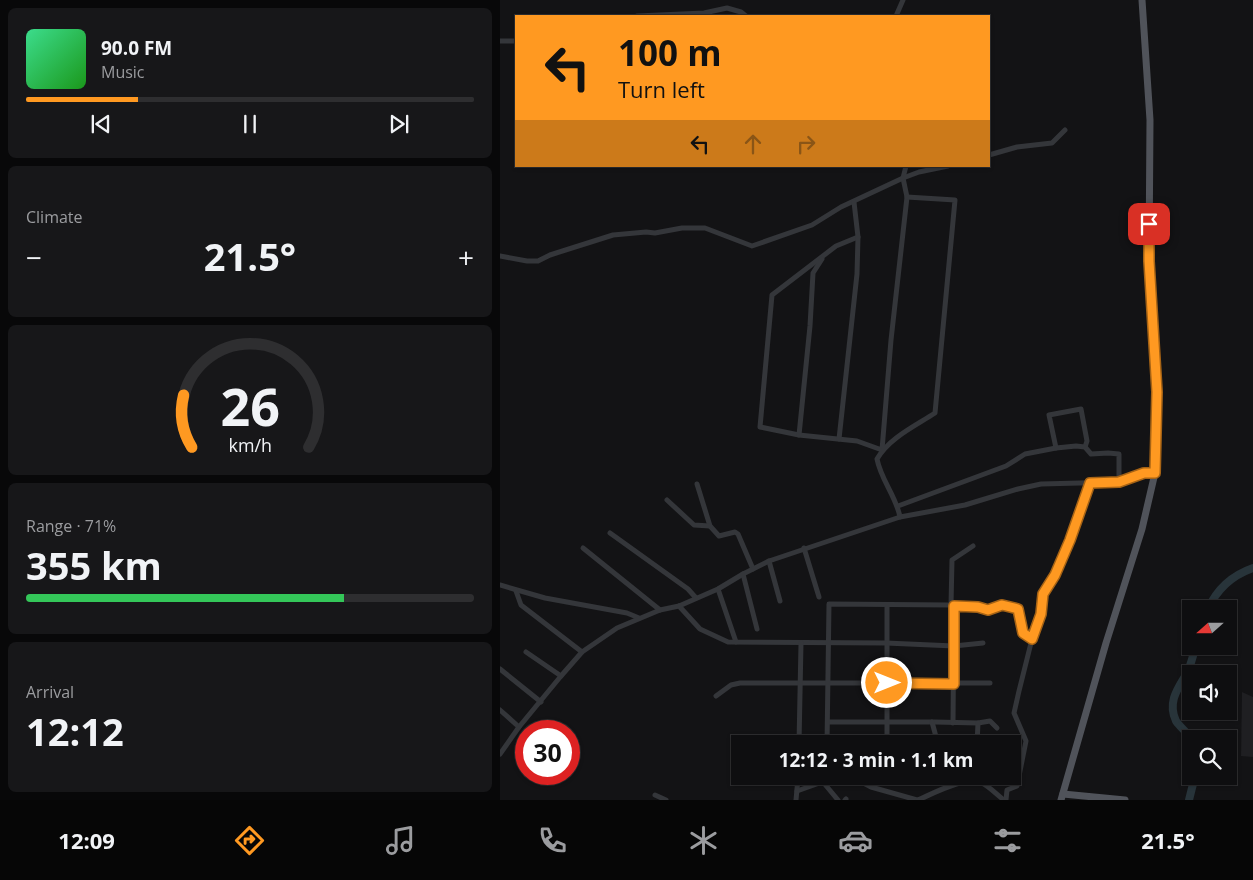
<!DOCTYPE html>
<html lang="en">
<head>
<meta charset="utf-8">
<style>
	:root { --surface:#0e0e10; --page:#171719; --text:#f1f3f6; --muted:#9b9c9f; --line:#2e2e30; --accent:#ff9921 }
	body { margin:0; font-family:"Open Sans",sans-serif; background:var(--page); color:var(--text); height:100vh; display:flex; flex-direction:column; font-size:19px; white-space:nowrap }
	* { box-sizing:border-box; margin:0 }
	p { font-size:16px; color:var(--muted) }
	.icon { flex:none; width:28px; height:28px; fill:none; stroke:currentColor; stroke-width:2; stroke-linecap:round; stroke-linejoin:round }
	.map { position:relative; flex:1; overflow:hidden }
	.drawer { display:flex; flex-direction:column; gap:8px; padding:8px; background:#080809; width:500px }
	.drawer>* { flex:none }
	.top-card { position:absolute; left:15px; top:15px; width:475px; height:152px; border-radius:0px; box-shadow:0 1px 4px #0004,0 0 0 1px var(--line); background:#ff9921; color:#111; overflow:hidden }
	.needle { width:32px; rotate:249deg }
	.buttons { position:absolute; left:682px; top:600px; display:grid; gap:10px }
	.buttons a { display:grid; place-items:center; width:55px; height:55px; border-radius:0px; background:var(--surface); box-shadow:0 1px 4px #0004,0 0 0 1px var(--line); font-size:25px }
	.speed { position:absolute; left:15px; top:720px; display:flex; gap:10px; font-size:25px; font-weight:700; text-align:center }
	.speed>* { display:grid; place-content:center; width:65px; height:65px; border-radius:50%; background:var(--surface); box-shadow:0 1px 4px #0004,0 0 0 1px var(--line); line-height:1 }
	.speed .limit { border:8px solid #d22; background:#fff; color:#111 }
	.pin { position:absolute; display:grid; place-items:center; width:42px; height:42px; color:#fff; margin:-21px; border-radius:10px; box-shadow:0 2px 8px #0006 }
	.me { position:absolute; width:55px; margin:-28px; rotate:90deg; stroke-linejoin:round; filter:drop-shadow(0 0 4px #0008) }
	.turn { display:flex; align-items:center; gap:18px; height:105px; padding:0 20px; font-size:22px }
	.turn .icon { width:65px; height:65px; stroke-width:2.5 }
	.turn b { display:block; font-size:35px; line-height:42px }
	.lanes { display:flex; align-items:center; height:48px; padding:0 20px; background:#0003; justify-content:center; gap:25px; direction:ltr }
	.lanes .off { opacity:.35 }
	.big { font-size:38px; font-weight:700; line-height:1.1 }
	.drawer .card { flex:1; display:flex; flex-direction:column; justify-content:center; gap:8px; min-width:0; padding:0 18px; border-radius:8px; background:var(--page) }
	.drawer .dial { align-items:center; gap:0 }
	.dial svg { height:130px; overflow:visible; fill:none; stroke:var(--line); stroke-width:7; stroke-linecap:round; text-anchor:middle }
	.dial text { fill:var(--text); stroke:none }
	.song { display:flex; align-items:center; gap:15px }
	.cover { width:60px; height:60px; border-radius:8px; background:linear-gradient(135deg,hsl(150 70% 55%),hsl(120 70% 35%)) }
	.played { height:5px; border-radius:2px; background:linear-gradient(90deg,var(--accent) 25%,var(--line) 25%) }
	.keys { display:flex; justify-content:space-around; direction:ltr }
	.heat { display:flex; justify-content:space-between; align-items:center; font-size:28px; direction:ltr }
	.charge { height:8px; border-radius:4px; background:linear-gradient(90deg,#34c759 71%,var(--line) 0) }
	.trip { position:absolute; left:231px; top:735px; width:290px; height:50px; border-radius:0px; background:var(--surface); box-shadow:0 1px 4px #0004,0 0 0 1px var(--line); font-weight:700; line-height:50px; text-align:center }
	.dock { display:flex; height:80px; justify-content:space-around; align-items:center; background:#060606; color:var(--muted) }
	.dock .icon { width:35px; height:35px }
	.dock .on { color:var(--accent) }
	.dock b { font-size:22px; color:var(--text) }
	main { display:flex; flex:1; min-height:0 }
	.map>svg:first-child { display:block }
</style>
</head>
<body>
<main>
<section class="drawer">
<div class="card">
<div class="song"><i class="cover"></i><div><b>90.0 FM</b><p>Music</p></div></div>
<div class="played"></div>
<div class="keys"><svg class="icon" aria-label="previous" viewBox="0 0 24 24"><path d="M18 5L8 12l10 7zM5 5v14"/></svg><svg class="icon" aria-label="pause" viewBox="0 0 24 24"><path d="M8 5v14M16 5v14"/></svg><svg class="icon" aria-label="next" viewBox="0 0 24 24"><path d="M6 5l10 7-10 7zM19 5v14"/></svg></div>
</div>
<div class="card"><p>Climate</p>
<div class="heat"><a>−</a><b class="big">21.5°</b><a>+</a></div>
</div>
<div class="card dial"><svg viewBox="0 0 100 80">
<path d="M14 69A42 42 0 1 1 86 69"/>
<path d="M14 69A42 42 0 0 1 9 37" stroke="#ff9921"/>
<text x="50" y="56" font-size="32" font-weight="700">26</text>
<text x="50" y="72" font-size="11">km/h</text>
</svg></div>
<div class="card"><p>Range · 71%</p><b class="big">355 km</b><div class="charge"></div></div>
<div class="card"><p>Arrival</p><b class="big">12:12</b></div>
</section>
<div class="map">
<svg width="753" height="800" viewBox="0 0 753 800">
	<rect width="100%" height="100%" fill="#131315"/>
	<polygon fill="#1f1f22" points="742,692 753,697 753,757 741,756"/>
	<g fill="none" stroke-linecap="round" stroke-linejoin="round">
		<g stroke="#28343a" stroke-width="8">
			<path d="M708,609C717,589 733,575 753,568"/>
			<path d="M691,739C687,732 680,727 676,721C667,702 678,688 687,673C691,665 693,655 696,646"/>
			<polyline points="689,800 695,776"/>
		</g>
		<g stroke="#34363a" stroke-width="5">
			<polyline points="137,16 204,13 227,8 241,12 246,16"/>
			<polyline points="396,16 403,0"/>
			<polyline points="0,41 16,41"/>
			<polyline points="489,155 517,147 552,143 565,130"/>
			<polyline points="358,237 336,246 272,295 260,427 299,435 357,441 382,450 391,340 407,197 403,178 406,166"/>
			<polyline points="0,256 27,261 38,261 50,255 113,235 146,232 155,233 182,228 205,228 252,246 312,225 341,207 403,178 419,172 448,166"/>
			<polyline points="299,435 310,326 313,273 322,259"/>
			<polyline points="339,439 357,274 358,237 354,202"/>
			<polyline points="556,448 549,415 581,409 587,441 585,447"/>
			<polyline points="197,484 210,526 219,536 235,532 238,534 253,569"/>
			<polyline points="167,500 194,525 210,526"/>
			<polyline points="398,506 506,466 525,454 556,448 576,446 585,447 591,454 608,453 619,454 619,482"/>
			<path d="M400,517C396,496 381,480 377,459C389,438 415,426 435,413L455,200L407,197"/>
			<polyline points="110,533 188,589 196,598"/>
			<polyline points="83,548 160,610"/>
			<polyline points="304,548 319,597"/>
			<polyline points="269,561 280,601"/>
			<polyline points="243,574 257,629"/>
			<polyline points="0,585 45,598 127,613 139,618"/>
			<polyline points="218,589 236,642"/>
			<polyline points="16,591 21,605 82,652"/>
			<polyline points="387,605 387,744"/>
			<polyline points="454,605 478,607 488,610 502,605 518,609 523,633 532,639"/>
			<polyline points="179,606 200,629 228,642 386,643 454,646 483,643"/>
			<polyline points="26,652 61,676"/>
			<polyline points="0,669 41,702"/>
			<polyline points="216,696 231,685 240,683 490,683"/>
			<polyline points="0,710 19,727"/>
			<polyline points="328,722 435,722 478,723 490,721 497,728"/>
			<polyline points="432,722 438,744"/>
			<polyline points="453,723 454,605 451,605 452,560 473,546"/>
			<polyline points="299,744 301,643"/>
			<polyline points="327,744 329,604 451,605"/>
			<polyline points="477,744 478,723"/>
			<polyline points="0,754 19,727 61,676 82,652 117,628 160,610 179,606 218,589 243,574 269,561 400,517 465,505 518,489 541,484 619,482 644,473 655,473"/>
			<polyline points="255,776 298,780"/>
			<polyline points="323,782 338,800"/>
			<polyline points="297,791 339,776 356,779 371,787 417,800"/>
			<polyline points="155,795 166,800"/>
			<polyline points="296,800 298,778"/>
			<polyline points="345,800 346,799"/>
			<path d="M418,800C434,793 465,776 482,783C490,787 497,795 504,800"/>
			<polyline points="506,800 507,790 517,786 526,741 514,713 519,691 532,639 541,614 543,594 555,575 570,540 589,483"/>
		</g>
		<g stroke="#50535a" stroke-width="7">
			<polyline points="563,794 625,800"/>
			<polyline points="561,800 606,643 642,529 655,473 657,392 649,261 650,120 642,0"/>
		</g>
	</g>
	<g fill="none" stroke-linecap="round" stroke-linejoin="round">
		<defs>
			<polyline id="route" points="387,683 454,684 454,606 478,607 488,610 502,605 518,609 523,633 532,639 541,614 543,594 555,575 570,540 590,483 619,482 644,473 655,473 657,392 649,261 649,224"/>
		</defs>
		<use href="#route" stroke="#a66315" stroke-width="12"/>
		<use href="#route" stroke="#ff9921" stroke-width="9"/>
	</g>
</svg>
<div class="buttons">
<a><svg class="needle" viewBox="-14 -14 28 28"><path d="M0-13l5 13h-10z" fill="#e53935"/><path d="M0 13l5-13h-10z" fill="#9b9c9f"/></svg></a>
<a><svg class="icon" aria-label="sound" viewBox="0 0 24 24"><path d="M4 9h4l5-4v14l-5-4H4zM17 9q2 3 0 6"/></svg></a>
<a><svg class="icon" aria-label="search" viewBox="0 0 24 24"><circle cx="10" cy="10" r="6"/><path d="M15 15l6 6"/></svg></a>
</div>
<div class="speed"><div class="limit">30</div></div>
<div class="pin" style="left:649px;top:224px;background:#d93025"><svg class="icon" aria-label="arrive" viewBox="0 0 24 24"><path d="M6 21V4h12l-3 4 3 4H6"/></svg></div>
<svg class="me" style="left:387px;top:683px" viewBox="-20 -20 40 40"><circle r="17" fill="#ff9921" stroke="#fff" stroke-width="3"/><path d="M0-11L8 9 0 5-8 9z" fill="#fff"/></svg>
<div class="trip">12:12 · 3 min · 1.1 km</div>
<div class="top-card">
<div class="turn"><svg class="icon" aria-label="left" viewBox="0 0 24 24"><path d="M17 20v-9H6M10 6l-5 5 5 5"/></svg><div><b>100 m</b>Turn left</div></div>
<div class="lanes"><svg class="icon" aria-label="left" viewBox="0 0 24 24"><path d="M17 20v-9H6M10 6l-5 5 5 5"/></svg><svg class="icon off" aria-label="ahead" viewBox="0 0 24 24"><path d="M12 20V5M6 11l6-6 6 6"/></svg><svg class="icon off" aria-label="right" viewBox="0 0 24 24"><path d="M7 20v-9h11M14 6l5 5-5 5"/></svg></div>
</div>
</div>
</main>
<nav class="dock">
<b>12:09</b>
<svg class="icon on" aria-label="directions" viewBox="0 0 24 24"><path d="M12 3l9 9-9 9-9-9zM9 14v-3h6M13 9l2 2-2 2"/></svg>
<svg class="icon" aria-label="music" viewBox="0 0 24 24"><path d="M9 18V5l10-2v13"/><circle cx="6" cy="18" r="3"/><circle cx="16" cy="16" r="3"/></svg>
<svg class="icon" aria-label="phone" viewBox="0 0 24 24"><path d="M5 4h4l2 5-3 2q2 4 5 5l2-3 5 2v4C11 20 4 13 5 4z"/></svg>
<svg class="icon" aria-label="climate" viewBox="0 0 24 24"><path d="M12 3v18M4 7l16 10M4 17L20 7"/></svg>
<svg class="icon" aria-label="car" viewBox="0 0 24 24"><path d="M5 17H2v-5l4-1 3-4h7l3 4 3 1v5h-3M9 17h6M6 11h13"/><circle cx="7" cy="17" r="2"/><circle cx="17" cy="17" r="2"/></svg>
<svg class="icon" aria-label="filters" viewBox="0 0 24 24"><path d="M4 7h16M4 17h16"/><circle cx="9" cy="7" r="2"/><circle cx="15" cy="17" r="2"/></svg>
<b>21.5°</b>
</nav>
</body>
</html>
